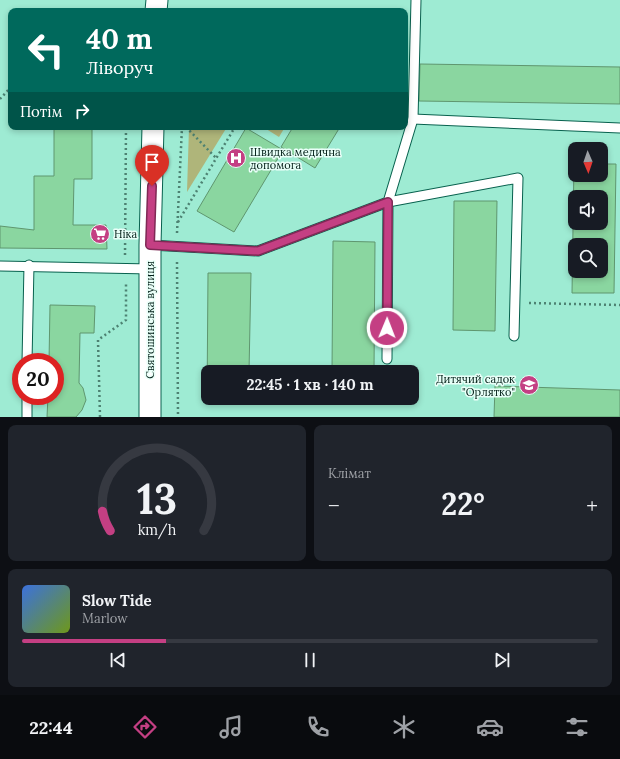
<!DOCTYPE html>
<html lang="uk">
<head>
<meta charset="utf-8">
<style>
	:root { --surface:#171b24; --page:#20242c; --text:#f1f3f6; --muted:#9ea1a6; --line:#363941; --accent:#c43f83 }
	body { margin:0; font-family:Lora,serif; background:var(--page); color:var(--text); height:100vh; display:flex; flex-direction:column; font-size:15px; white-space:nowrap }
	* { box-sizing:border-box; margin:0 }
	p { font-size:13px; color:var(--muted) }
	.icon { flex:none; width:22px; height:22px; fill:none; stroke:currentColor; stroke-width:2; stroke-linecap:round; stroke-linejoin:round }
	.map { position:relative; height:417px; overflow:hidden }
	.panel { display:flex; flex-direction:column; gap:8px; padding:8px; background:#0d0f14; flex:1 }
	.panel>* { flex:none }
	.hud { position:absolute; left:8px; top:8px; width:400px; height:122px; border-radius:8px; box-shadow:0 2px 6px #0003; background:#00695c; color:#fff; overflow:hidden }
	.needle { width:26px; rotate:178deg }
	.buttons { position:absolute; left:568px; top:142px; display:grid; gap:8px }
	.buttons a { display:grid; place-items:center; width:40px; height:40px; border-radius:8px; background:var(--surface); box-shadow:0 2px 6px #0003; font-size:20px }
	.speed { position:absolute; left:12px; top:353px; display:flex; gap:8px; font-size:20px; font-weight:700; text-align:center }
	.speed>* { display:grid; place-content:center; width:52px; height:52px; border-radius:50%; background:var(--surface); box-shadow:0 2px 6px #0003; line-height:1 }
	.speed .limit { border:6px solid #d22; background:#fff; color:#111 }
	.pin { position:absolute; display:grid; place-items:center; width:34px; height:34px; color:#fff; margin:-41px -17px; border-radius:50% 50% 50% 0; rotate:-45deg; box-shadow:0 0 4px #0007 }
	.pin .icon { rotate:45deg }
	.me { position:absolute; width:44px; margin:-22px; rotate:1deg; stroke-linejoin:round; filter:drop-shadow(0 0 3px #0008) }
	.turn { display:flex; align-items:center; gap:14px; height:84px; padding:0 12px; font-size:18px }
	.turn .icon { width:52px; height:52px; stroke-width:2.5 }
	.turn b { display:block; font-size:28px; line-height:34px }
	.then { display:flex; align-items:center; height:38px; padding:0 12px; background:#0003; gap:8px; font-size:15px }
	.big { font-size:30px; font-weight:700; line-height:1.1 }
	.panel .widget { flex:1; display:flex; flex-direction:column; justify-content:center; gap:6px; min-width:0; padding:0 14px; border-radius:8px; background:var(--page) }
	.panel .dial { align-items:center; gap:0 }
	.dial svg { height:104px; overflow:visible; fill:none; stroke:var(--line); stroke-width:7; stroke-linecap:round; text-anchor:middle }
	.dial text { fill:var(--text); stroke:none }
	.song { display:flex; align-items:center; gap:12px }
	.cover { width:48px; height:48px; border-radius:6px; background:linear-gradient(135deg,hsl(220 70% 55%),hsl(80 70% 35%)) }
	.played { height:4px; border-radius:2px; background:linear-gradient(90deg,var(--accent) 25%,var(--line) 25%) }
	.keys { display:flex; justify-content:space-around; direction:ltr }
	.heat { display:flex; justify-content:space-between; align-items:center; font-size:22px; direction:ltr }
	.panel .tiles { flex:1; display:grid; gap:8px; grid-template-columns:1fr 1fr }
	.widget:last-child { grid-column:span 2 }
	.trip { position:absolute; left:201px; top:365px; width:218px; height:40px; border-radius:8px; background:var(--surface); box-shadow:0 2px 6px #0003; font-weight:700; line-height:40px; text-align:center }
	.dock { display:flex; height:64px; justify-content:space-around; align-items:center; background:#090b0e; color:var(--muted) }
	.dock .icon { width:28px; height:28px }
	.dock .active { color:var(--accent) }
	.dock b { font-size:18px; color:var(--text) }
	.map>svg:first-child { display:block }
</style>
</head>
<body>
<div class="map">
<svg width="620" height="417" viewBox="0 0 620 417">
	<rect width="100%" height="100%" fill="#9eebd3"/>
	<g fill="#afb57a">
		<polygon points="189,127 227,127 187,192"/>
		<polygon points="263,127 285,127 279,137"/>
	</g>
	<g fill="#8ad6a0" stroke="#5f966f" fill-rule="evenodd">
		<polygon points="420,64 620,67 620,104 419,101"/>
		<polygon points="54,127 92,127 92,179 74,179 73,225 106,225 107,249 0,248 0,226 34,230 34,176 54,176"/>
		<polygon points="293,127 340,127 315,168 281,147"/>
		<polygon points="246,128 283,150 234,232 197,211"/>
		<path d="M574,163L575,175H601V164H616L614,293H572ZM575,197H601V223H575ZM575,245H601V271H575Z"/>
		<polygon points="454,201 497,201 495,331 453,330"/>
		<polygon points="333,241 375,242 374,371 332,371"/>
		<polygon points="208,273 251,273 249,372 208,372 208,398 249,398 249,403 207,402"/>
		<polygon points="50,305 95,306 94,333 80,333 79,383 83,388 86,400 82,410 76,417 47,417 48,396 55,396 55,362 49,362"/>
		<polygon points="495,386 620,390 620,417 494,417"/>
	</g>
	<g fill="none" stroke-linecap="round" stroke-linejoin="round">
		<defs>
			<g id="service">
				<polyline points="413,119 620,128"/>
				<polyline points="150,245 258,251 388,202 413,119 416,0"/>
				<polyline points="0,266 151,269"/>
				<polyline points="387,359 388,202 518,178 514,336"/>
				<polyline points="27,362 29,265"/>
				<polyline points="27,417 27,396"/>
			</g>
			<g id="tertiary">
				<polyline points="156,11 157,0"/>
				<polyline points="150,417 150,245 153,127"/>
			</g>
		</defs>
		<use href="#service" stroke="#08614e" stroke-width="11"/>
		<use href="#tertiary" stroke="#08614e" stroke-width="23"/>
		<g stroke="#4d8272" stroke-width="2.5" stroke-dasharray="2 3" stroke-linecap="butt">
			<polyline points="0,99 11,87"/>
			<polyline points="186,127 216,158"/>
			<polyline points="178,222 235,127"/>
			<polyline points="177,233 182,127"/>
			<polyline points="125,255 126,127"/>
			<polyline points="177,262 178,417"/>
			<polyline points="529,303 620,305"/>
			<polyline points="100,417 98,340 126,320 126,284"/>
		</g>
		<use href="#service" stroke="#fff" stroke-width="9"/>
		<use href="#tertiary" stroke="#fff" stroke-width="21"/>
	</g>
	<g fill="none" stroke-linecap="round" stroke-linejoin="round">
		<defs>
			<polyline id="route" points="152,186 150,245 258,251 388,202 387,328"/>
		</defs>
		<use href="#route" stroke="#7f2955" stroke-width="10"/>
		<use href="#route" stroke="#c43f83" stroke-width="7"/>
	</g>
	<defs>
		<symbol id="hospital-disc" viewBox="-11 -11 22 22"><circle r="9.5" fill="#c43f83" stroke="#e9fff8"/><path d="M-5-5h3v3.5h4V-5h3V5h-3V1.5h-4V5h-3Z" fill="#fff"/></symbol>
		<symbol id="supermarket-disc" viewBox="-11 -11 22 22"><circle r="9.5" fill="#c43f83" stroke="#e9fff8"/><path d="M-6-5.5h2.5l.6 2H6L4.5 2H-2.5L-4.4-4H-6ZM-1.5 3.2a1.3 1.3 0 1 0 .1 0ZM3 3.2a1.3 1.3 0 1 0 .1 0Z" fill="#fff"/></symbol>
		<symbol id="school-disc" viewBox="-11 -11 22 22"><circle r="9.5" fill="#c43f83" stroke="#e9fff8"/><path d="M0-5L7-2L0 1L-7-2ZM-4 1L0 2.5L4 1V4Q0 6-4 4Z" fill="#fff"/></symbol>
	</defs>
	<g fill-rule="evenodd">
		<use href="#hospital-disc" x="225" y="147" width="22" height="22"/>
		<use href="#supermarket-disc" x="89" y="223" width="22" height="22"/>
		<use href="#school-disc" x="518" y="374" width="22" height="22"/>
	</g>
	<g text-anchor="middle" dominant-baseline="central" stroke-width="3" stroke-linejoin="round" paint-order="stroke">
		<g font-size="11" fill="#001e16" stroke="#e9fff8" text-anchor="start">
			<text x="250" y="152">Швидка медична<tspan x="250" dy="13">допомога</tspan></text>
			<text x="114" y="234">Ніка</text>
			<text x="515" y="379" text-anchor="end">Дитячий садок<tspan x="515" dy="13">"Орлятко"</tspan></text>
		</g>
		<g font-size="11" fill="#001e16" stroke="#e9fff8">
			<text transform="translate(150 320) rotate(-90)">Святошинська вулиця</text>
		</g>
	</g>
</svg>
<div class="buttons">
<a><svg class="needle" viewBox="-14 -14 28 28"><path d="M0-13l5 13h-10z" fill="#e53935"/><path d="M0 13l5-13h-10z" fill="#9ea1a6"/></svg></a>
<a><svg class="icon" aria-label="sound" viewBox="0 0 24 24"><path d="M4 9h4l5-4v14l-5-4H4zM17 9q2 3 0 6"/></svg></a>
<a><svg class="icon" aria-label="search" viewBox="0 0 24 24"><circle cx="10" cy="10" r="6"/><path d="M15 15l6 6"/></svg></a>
</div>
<div class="speed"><div class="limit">20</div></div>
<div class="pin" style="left:152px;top:186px;background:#d93025"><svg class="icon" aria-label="arrive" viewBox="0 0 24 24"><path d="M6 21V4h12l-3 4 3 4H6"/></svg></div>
<svg class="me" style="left:387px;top:328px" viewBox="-20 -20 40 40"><circle r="17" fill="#c43f83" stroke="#fff" stroke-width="3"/><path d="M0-11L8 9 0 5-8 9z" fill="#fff"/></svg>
<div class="trip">22:45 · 1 хв · 140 m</div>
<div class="hud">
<div class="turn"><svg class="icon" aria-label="left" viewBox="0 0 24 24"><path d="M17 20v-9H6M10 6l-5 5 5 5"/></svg><div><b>40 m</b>Ліворуч</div></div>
<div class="then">Потім<svg class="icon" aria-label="right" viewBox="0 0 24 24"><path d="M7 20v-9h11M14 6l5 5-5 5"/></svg></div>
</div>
</div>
<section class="panel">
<div class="tiles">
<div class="widget dial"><svg viewBox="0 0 100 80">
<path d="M14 69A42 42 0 1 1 86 69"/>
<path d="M14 69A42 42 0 0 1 8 54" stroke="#c43f83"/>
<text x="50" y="56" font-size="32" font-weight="700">13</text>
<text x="50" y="72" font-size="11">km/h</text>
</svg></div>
<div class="widget"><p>Клімат</p>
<div class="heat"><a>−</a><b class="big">22°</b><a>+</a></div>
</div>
<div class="widget">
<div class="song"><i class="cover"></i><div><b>Slow Tide</b><p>Marlow</p></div></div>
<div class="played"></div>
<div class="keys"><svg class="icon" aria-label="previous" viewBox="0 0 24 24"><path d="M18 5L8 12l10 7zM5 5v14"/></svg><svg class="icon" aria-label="pause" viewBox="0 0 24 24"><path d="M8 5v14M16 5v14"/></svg><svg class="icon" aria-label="next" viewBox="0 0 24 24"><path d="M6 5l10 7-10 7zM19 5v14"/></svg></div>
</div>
</div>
</section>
<nav class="dock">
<b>22:44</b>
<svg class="icon active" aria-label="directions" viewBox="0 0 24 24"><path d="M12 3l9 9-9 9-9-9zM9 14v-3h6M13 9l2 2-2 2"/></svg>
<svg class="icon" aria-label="music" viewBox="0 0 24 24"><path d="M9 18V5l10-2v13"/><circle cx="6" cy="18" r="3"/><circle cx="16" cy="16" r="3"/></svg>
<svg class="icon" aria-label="phone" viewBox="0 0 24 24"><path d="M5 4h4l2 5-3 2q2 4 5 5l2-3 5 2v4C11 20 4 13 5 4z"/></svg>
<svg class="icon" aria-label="climate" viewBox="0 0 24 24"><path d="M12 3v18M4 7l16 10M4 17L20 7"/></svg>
<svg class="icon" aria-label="car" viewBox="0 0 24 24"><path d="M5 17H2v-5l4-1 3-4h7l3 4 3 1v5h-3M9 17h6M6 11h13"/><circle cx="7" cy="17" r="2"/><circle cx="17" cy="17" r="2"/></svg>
<svg class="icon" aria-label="filters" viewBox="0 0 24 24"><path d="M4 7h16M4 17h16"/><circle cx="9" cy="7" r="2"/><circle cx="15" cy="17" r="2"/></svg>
</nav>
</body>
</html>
